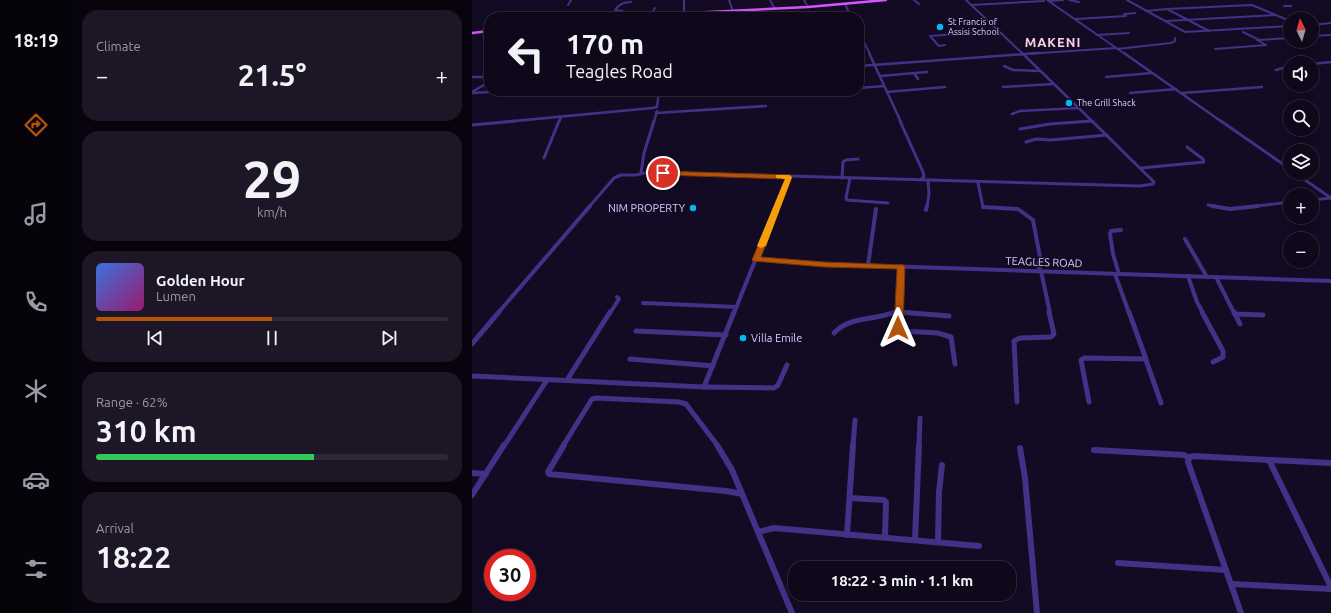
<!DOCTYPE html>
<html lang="en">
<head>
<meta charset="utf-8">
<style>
	:root { --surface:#0e081a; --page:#1c1627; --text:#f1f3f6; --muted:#9b9aa2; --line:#2e2939; --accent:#b45309 }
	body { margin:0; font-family:Ubuntu,sans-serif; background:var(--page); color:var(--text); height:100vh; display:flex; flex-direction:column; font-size:15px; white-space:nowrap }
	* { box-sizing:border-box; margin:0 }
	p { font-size:13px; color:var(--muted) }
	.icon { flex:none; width:22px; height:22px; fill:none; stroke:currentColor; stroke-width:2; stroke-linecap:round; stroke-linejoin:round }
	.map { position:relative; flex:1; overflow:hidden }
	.panel { display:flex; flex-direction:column; gap:10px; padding:10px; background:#08040e; width:400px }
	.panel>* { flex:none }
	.guide { position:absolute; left:12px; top:12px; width:380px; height:84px; border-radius:16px; box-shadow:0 2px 10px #0003,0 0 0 1px var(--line); background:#0e081a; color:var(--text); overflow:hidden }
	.needle { width:26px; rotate:355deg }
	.fabs { position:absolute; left:811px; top:12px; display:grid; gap:8px }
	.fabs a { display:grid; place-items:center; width:36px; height:36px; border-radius:50%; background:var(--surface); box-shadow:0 2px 10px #0003,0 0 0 1px var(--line); font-size:20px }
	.speed { position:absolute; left:12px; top:549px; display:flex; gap:8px; font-size:20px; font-weight:700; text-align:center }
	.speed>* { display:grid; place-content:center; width:52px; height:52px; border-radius:50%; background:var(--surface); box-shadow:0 2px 10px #0003,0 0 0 1px var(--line); line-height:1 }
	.speed .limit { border:6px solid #d22; background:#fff; color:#111 }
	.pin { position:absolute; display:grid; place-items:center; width:34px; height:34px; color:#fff; margin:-17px; border:2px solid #fff; border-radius:50%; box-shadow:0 1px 4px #0007 }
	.me { position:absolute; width:44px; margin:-22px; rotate:0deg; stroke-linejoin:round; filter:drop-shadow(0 0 3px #0008) }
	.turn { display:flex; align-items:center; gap:14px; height:84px; padding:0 16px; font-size:18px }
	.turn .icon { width:52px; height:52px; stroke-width:2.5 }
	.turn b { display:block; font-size:28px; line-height:34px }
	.big { font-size:30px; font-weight:600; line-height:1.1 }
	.panel .tile { flex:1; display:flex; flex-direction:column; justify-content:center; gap:6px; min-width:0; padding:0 14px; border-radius:16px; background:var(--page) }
	.panel .dial { align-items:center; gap:0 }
	.dial b { font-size:52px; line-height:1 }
	.song { display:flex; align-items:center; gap:12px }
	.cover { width:48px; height:48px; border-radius:6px; background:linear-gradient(135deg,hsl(220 70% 55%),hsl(320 70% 35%)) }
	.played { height:4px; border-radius:2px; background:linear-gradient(90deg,var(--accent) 50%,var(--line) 50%) }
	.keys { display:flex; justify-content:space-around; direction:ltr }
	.heat { display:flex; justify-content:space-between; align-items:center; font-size:22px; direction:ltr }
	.charge { height:6px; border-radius:3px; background:linear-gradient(90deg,#34c759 62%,var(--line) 0) }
	.trip { position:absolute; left:316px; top:561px; width:228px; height:40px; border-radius:16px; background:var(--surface); box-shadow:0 2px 10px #0003,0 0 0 1px var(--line); font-weight:600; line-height:40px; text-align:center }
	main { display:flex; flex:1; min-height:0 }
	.tabs { display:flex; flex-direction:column; width:72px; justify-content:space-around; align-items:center; background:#06030a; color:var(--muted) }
	.tabs .icon { width:28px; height:28px }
	.tabs .current { color:var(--accent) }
	.tabs b { font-size:18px; color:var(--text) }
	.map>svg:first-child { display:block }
</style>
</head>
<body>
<main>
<nav class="tabs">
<b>18:19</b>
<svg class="icon current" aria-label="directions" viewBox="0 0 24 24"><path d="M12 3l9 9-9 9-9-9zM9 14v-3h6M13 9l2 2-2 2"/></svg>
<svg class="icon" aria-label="music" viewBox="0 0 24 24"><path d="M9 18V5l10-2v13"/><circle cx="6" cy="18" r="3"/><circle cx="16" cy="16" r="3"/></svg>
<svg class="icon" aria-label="phone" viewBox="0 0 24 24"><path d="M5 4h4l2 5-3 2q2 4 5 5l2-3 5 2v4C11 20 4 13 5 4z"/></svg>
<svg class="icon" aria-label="climate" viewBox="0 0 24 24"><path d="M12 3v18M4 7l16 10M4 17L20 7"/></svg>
<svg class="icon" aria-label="car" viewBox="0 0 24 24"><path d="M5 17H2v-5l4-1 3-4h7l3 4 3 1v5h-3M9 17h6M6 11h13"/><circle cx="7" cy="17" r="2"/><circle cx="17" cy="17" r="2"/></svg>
<svg class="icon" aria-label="filters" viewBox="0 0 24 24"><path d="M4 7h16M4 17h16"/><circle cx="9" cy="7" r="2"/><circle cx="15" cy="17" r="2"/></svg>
</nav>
<section class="panel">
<div class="tile"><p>Climate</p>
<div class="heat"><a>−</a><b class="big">21.5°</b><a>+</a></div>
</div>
<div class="tile dial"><b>29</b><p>km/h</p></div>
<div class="tile">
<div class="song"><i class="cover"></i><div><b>Golden Hour</b><p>Lumen</p></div></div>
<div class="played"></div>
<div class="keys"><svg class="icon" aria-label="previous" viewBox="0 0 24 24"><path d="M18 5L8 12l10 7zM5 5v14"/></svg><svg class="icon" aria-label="pause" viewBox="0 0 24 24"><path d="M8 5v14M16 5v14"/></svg><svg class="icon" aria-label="next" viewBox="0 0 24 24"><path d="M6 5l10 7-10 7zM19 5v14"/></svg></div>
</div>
<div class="tile"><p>Range · 62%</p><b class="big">310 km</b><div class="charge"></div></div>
<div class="tile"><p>Arrival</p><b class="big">18:22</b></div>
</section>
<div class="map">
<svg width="859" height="613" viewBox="0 0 859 613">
	<rect width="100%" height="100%" fill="#130b23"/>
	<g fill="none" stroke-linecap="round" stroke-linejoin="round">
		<g stroke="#423186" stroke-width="2">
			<polyline points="212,0 212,13"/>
			<polyline points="257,0 261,11"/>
			<polyline points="298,0 303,9"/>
			<polyline points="332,0 336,7"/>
			<polyline points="442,0 447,4"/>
			<polyline points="494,0 551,54"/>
			<polyline points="575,0 653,54"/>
			<polyline points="597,0 607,2"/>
			<polyline points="655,0 713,32 818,26"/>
			<polyline points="577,1 591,0"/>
			<polyline points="373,4 379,17"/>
			<polyline points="96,5 99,0"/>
			<polyline points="499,5 572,1"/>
			<polyline points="812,6 819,6"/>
			<polyline points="674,11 695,9"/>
			<polyline points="178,15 183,8"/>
			<path d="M143,16L151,11L143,10C147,4 152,2 159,2"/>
			<polyline points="209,17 211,13"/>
			<polyline points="604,19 654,16 652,14 663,13"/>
			<polyline points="694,21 804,15"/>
			<polyline points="840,25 859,23"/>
			<polyline points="737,31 695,9 780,5 818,21"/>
			<polyline points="387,32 398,54"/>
			<polyline points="771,32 787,40 818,38"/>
			<polyline points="625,35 657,33"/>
			<polyline points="840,36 859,35"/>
			<polyline points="473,45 467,46 458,36 526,31"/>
			<polyline points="12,49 17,47"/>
			<polyline points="645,49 699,43 703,41 703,38"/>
			<polyline points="743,49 794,45 785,40 787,40"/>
			<polyline points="553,54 644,48"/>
		</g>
		<g stroke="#423186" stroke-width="2.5">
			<polyline points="397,53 429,122"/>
			<polyline points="550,53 621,122"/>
			<polyline points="652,53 750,122"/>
			<polyline points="840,64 859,62"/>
			<polyline points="387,66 567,53"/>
			<polyline points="532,66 541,70 567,71"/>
			<polyline points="804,70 818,66"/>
			<polyline points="442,73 446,79"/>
			<polyline points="408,76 455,72"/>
			<polyline points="0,77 17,77"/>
			<polyline points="634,77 680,73"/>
			<polyline points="531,87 581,84"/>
			<polyline points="387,88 412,86"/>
			<polyline points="130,91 130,95"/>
			<polyline points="0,92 17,82"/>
			<polyline points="415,92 473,87"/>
			<polyline points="0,93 34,91"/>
			<polyline points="658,93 704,89"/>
			<polyline points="710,93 790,87"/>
			<polyline points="361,94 381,91"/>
			<polyline points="184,113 294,106"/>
			<polyline points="540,114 548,111 606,108"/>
			<polyline points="32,122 180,108 185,107 187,91"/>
			<polyline points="87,122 89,117"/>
			<polyline points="182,122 185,111"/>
			<polyline points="606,122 619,121"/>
		</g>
		<g stroke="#423186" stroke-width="3">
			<polyline points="428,121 451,172 452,177 448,180"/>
			<polyline points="749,121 818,169"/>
			<polyline points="0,125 43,121"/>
			<polyline points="548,129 578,124 619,121"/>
			<polyline points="554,142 564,139 579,140 635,135"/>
			<polyline points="72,158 87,121"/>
			<polyline points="669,168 732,162 731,159 715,147"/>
			<polyline points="169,173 172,153 182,121"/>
			<polyline points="823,173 859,198"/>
			<polyline points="370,178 371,162 374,160 386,159"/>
			<polyline points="378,178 374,198 375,200 416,203"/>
			<polyline points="506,183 511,207"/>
			<polyline points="840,200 859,198"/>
			<polyline points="736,205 746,207"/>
			<polyline points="117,207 142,178 149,175 164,175 177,172 668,186 681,184 682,182 620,121"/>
			<polyline points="305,207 317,177"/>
			<polyline points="455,207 457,194 456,180"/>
			<polyline points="777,207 818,202"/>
		</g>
		<g stroke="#423186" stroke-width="4">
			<polyline points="511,206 511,207 546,209 561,220 568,257 566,266 569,271 578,313"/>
			<polyline points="740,206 758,209 786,206"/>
			<polyline points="454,210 455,206"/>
			<polyline points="713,239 735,277"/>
			<polyline points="284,259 352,264 859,281"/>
			<polyline points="396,265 404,209"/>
			<polyline points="643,274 657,313"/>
			<polyline points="647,274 641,254 638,234 639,231 649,230"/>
			<polyline points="716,276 725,302 731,313"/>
			<polyline points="744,277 762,313"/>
			<polyline points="171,303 265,307"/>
			<polyline points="427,312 440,313"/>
			<polyline points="26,313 118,206"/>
			<polyline points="138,313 147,299 145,297"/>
			<polyline points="262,313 305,206"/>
			<polyline points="421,313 426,311"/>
			<polyline points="426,313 429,266"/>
		</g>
		<g stroke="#423186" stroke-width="5">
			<polyline points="426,312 428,331 466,333 479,337 483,364"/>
			<polyline points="427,312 477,316"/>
			<polyline points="730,312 751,351 751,357 741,362"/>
			<polyline points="762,312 768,324"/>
			<polyline points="763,314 791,315"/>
			<polyline points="164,331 254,335"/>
			<path d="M362,333C379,315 402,321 423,312"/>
			<polyline points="0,344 27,312"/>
			<polyline points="158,359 241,366"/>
			<polyline points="674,360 689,403"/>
			<polyline points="0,376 232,387 262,312"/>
			<polyline points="95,380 138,312"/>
			<polyline points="232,387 302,388 306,385 315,365"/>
			<polyline points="545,402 542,341 548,338 579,337 582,334 577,312"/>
			<polyline points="617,402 609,360 612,358 674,359 657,312"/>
			<polyline points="32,446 75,380"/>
			<polyline points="91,446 120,399 125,398 207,402 214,404 246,446"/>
			<polyline points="381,446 383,420"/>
			<polyline points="447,446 448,418"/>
		</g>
		<g stroke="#423186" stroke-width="6">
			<polyline points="92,445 76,472 77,474 254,491 270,494"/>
			<polyline points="245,445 260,470 320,613"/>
			<polyline points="548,448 553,478 565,613"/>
			<polyline points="622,450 712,455 717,458"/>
			<polyline points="797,460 859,463"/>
			<polyline points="0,473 14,474"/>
			<polyline points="0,495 32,445"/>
			<polyline points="378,498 412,500 414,502 413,537"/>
			<polyline points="286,532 302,528 507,546"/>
			<polyline points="375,535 381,445"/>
			<polyline points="443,540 447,445"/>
			<polyline points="466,542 467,492 470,465"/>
			<polyline points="646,563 754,570"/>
			<polyline points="759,584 859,589"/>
			<polyline points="769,613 716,462 717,458 721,456 797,460 859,587"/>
		</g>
		<g stroke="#d954ff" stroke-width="2.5">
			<polyline points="135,17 336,7 414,0"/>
			<polyline points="0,33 17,31"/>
		</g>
	</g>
	<polygon fill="#b45309" stroke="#753606" points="188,171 319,175 320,177 289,257 352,262 432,265 433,266 431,328 430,330 423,330 422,328 425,269 352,267 281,261 280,260 313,179 191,175 188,174"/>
	<polygon fill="#f59e0b" points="304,175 317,175 320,177 294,246 289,248 285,246 313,179 304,178"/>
	<g fill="#00b9f8" stroke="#130b23" stroke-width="1.5">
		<circle cx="468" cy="27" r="4"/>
		<circle cx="597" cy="103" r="4"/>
		<circle cx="221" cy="208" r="4"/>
		<circle cx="271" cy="338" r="4"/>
	</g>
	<g text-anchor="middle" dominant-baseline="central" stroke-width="3" stroke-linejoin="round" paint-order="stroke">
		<g font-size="9" fill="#dacdff" stroke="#130b23" text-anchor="start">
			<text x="476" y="22">St Francis of<tspan x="476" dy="10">Assisi School</tspan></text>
			<text x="605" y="103">The Grill Shack</text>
		</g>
		<g font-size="11" fill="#dacdff" stroke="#130b23" text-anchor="end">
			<text x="213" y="208">NIM PROPERTY</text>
			<text x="279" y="338" text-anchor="start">Villa Emile</text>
		</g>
		<g font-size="11" fill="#dacdff" stroke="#130b23">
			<text transform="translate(572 262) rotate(2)">TEAGLES ROAD</text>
		</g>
		<g font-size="13" font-weight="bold" letter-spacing="1" fill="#ffcfe6" stroke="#130b23">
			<text x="581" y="42">MAKENI</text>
		</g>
	</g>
</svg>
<div class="fabs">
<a><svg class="needle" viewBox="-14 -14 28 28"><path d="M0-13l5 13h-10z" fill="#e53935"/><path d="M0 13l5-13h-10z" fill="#9b9aa2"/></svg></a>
<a><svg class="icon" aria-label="sound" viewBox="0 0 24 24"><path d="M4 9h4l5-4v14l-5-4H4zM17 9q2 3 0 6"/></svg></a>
<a><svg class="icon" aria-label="search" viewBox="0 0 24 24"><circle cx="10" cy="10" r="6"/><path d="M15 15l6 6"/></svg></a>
<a><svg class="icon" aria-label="layers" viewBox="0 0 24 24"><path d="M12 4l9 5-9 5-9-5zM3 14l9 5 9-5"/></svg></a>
<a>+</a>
<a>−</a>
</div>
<div class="speed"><div class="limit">30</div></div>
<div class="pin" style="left:191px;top:173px;background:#d93025"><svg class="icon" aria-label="arrive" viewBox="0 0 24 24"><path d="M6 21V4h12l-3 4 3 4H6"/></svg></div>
<svg class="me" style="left:426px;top:328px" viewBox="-20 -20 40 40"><path d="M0-17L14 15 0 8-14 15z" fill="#b45309" stroke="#fff" stroke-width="4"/></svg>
<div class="trip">18:22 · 3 min · 1.1 km</div>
<div class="guide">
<div class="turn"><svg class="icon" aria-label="left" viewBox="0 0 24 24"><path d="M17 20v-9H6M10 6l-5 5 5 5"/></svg><div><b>170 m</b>Teagles Road</div></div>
</div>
</div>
</main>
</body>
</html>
